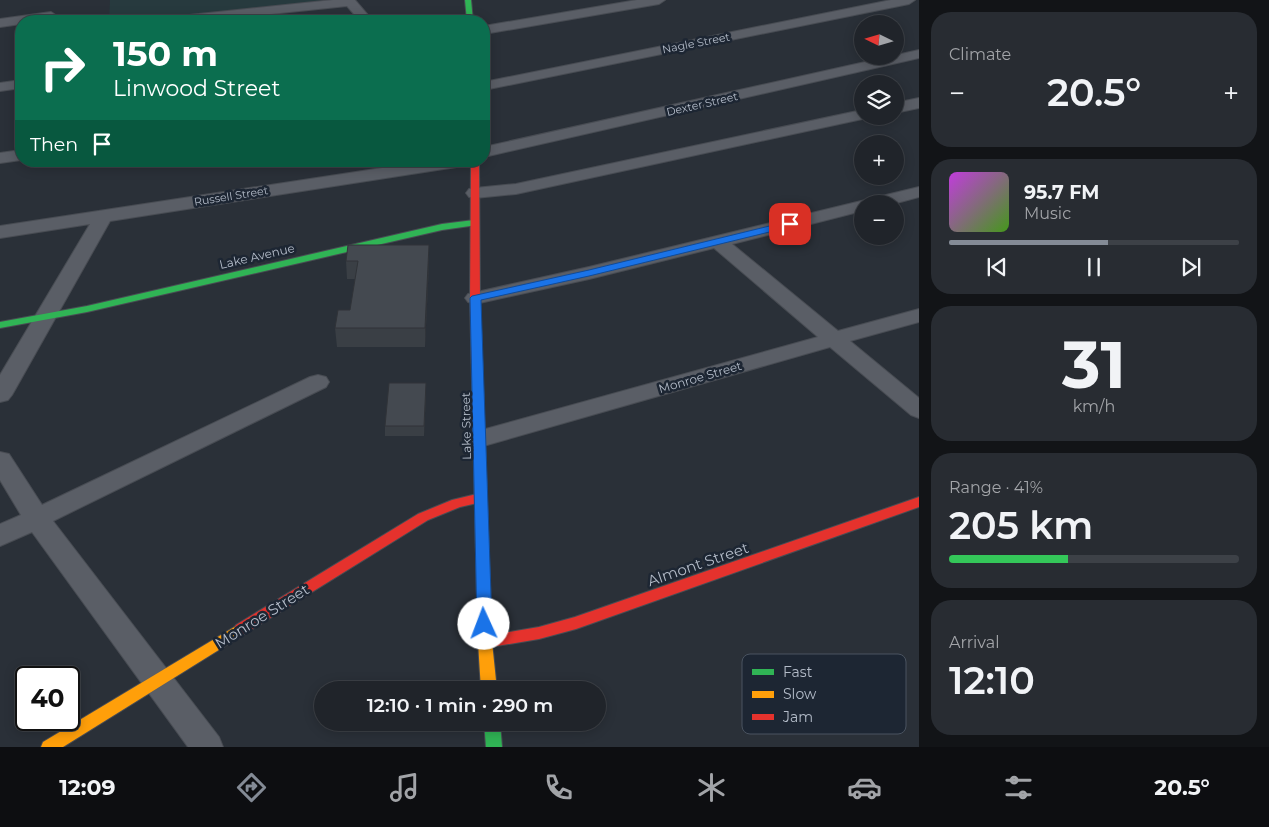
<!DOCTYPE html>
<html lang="en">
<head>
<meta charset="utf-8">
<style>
	:root { --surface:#20242a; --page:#282c32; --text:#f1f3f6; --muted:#a2a4a8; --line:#3d4147; --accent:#848b96 }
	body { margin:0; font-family:Montserrat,sans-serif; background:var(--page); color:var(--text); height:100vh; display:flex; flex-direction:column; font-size:19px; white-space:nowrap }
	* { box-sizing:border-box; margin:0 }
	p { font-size:16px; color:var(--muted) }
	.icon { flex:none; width:28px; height:28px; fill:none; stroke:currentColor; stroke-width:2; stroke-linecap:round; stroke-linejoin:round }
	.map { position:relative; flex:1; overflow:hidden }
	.details { display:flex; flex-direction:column; gap:12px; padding:12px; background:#121417; width:350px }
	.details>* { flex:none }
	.hud { position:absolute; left:15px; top:15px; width:475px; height:152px; border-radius:20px; box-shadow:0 2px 12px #0003,0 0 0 1px var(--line); background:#0b6e4f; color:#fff; overflow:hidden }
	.needle { width:32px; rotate:275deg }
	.tools { position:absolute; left:854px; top:15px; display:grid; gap:10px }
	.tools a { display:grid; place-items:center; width:50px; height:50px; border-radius:50%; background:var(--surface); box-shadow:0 2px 12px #0003,0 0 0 1px var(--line); font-size:25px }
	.speed { position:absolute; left:15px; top:666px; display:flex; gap:10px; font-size:25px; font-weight:700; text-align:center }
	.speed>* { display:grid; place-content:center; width:65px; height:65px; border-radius:50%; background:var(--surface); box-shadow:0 2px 12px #0003,0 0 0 1px var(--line); line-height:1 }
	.speed .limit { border:2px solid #111; border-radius:8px; background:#fff; color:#111 }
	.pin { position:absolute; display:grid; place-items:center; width:42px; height:42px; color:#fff; margin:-21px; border-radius:10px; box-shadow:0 2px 8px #0006 }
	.me { position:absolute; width:55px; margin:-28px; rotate:358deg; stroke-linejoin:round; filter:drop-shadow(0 0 4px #0008) }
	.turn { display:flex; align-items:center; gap:18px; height:105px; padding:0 15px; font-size:22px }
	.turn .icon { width:65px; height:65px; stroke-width:2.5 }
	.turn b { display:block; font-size:35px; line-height:42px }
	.then { display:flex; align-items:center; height:48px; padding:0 15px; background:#0003; gap:10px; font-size:19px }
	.big { font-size:38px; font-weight:600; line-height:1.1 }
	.details .widget { flex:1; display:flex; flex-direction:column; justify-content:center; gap:8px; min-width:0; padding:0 18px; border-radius:20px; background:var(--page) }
	.details .dial { align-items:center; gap:0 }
	.dial b { font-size:65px; line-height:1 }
	.song { display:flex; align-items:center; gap:15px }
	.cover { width:60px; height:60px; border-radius:8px; background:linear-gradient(135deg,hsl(290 70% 55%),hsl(100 70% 35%)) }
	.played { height:5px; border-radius:2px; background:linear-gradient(90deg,var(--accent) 55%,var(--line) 55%) }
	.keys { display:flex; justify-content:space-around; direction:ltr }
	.heat { display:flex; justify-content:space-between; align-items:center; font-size:28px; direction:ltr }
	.charge { height:8px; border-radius:4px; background:linear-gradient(90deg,#34c759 41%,var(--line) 0) }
	.trip { position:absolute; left:314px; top:681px; width:292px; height:50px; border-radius:25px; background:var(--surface); box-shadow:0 2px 12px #0003,0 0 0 1px var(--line); font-weight:600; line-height:50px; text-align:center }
	.menu { display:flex; height:80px; justify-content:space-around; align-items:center; background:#0d0e11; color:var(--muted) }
	.menu .icon { width:35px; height:35px }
	.menu .on { color:var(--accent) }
	.menu b { font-size:22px; color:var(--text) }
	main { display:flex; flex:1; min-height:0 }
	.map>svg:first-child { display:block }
</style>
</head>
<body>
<main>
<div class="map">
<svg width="919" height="747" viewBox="0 0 919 747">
	<rect width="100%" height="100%" fill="#2a3038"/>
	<polygon fill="#273a3e" points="110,0 326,0 136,21 109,21"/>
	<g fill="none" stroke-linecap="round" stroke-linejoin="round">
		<defs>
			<g id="street">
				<polygon points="333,0 355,0 373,21 360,21 347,6 204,21 164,21 170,17"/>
				<polygon points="637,0 665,0 659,4 484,34 484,26"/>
				<polygon points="891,0 915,0 909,4 484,90 484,82"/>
				<polygon points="51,12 57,16 56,19 21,21 21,24 0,27 0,19"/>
				<polygon points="919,50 919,58 484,157 484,147"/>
				<polygon points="21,80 21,88 0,91 0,83"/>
				<polygon points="919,98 919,108 895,113 895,103"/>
				<polygon points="862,110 862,116 869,116 867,118 516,194 475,198 469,197 466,193 469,189 475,188 516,184"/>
				<polygon points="21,150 21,160 0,163 0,153"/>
				<polygon points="428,161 471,161 469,165 463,166 110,221 12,395 8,400 0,402 0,375 90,224 0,238 0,226"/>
				<polygon points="919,187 919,197 893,204 862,204 862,211 732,244 838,331 919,309 919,322 850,341 919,398 919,418 911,415 830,347 480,447 471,445 468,439 471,433 818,337 714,248 589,279 475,304 468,302 465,298 468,294 589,267"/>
				<polygon points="318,375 326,377 329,382 326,387 53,521 219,737 223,747 188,747 32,532 0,546 0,524 21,515 0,480 0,452 9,454 42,505 310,377"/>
			</g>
			<g id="fast">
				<polygon points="465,0 471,0 473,21 467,21"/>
				<polygon points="474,220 477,221 477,225 442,230 87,312 0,328 0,322 87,306 442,224"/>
				<polygon points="484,722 500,722 502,747 486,747"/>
			</g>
			<g id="slow">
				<polygon points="480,466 484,467 486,470 492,642 497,690 481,690 478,642 474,470 476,467"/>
				<polygon points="241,623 246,625 248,629 246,633 63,747 41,747 43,742"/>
			</g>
			<g id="jam">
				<polygon points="471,161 479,161 480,298 486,470 484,473 476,473 474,470 470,298"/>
				<polygon points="481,493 486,495 487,498 486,501 460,507 428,520 246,633 241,635 236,633 234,629 236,625 418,514 452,500"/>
				<polygon points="919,497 919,507 576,629 539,639 485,648 480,646 478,642 480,638 485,636 539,627 575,617"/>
			</g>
		</defs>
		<use href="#street" stroke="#484c53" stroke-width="2"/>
		<use href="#fast" stroke="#484c53" stroke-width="2"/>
		<use href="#slow" stroke="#484c53" stroke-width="2"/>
		<use href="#jam" stroke="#484c53" stroke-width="2"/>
		<use href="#street" fill="#5a5e66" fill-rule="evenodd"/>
		<use href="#fast" fill="#30b455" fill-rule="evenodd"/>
		<use href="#slow" fill="#ff9f0a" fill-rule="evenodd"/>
		<use href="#jam" fill="#e5322d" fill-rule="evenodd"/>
	</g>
	<g fill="#3a3f45">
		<polygon points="429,245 429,263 425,347 337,347 335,328 350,310 355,279 347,279 346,261"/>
		<polygon points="426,393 424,436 385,436 385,426"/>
	</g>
	<g fill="#303338">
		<polygon points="429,245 429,263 425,347 425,328"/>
		<polygon points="426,383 426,393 424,436 424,426"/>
	</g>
	<g fill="#444950" stroke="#303338">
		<polygon points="348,245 429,245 425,328 335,328 338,310 350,310 358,261 346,261"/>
		<polygon points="389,383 426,383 424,426 385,426"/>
	</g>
	<polygon fill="#1a73e8" stroke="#114b97" points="790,221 795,224 794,226 589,276 481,300 492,624 490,628 484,630 479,628 477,624 470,298 472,296 589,270"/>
	<g text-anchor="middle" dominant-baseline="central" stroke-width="5" stroke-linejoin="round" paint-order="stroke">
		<g font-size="11" fill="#b4bcc9" stroke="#1d2633">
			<text transform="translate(696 43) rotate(-11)">Nagle Street</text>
			<text transform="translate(702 104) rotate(-13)">Dexter Street</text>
			<text transform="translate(231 196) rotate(-9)">Russell Street</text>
		</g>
		<g font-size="12" fill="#b4bcc9" stroke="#1d2633">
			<text transform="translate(257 256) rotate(-13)">Lake Avenue</text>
			<text transform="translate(700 377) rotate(-16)">Monroe Street</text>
			<text transform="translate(466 426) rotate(-91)">Lake Street</text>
		</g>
		<g font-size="15" fill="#b4bcc9" stroke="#1d2633">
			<text transform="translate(698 564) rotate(-19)">Almont Street</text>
			<text transform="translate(262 616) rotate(-32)">Monroe Street</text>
		</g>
	</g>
	<rect x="742" y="654" width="164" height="80" rx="8" fill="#1d2633" stroke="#4a5360" stroke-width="1"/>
	<rect x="752" y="669" width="22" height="6" fill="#30b455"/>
	<rect x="752" y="691" width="22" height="7" fill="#ff9f0a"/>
	<rect x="752" y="714" width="22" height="6" fill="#e5322d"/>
	<g font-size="14" fill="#b4bcc9">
		<text x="783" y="677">Fast</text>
		<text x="783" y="699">Slow</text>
		<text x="783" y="722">Jam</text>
	</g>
</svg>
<div class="tools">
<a><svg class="needle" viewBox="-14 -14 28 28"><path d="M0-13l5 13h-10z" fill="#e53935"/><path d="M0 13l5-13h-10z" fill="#a2a4a8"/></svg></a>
<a><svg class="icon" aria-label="layers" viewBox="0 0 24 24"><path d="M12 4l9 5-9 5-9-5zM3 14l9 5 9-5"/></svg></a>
<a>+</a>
<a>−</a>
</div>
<div class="speed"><div class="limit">40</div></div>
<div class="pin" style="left:790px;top:224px;background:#d93025"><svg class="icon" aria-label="arrive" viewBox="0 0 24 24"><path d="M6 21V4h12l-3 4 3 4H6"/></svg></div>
<svg class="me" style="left:484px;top:624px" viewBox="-20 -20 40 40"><circle r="19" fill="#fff"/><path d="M0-13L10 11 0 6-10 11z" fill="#1a73e8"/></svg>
<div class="trip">12:10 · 1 min · 290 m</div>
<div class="hud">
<div class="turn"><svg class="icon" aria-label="right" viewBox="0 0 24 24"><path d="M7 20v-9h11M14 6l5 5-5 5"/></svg><div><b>150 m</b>Linwood Street</div></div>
<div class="then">Then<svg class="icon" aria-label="arrive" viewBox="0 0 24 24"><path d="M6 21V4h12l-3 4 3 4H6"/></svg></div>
</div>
</div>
<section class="details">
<div class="widget"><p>Climate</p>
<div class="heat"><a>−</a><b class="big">20.5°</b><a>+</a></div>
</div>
<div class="widget">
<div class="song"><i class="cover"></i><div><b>95.7 FM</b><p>Music</p></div></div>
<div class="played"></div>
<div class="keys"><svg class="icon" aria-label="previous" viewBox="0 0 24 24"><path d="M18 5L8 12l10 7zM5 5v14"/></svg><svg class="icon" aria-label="pause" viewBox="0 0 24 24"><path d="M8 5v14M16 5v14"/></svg><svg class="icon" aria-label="next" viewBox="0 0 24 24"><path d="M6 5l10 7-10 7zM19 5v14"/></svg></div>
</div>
<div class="widget dial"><b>31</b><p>km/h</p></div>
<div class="widget"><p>Range · 41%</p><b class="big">205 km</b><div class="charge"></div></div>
<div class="widget"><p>Arrival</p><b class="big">12:10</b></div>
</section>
</main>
<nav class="menu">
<b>12:09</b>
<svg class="icon on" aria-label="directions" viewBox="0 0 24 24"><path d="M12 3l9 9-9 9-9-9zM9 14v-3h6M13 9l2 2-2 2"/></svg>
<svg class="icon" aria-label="music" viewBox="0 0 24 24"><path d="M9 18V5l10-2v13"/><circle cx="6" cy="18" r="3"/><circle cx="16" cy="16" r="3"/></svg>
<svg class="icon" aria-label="phone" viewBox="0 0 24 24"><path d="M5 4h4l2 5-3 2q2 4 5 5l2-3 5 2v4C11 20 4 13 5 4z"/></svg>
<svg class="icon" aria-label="climate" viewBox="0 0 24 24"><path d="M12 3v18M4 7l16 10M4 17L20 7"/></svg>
<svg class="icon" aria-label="car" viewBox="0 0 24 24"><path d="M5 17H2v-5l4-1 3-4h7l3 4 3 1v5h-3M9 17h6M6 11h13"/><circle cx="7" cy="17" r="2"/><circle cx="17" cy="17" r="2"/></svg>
<svg class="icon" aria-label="filters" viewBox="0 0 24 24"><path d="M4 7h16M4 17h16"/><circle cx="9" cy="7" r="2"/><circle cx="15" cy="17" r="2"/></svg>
<b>20.5°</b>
</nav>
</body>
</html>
